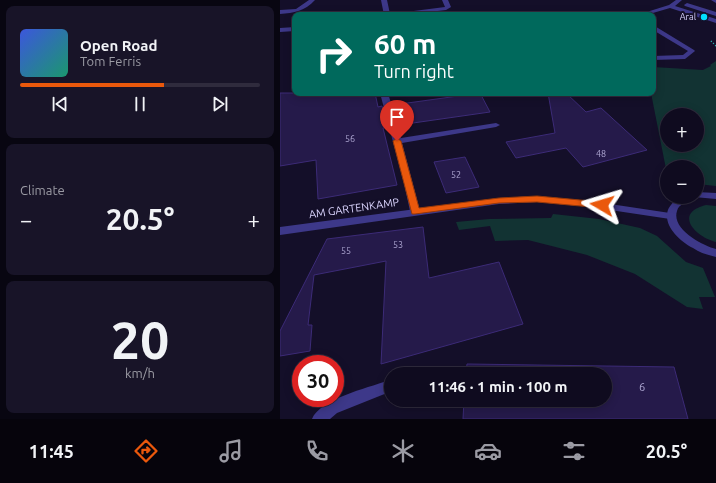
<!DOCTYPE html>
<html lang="en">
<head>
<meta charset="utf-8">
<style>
	:root { --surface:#0f0b1f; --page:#181428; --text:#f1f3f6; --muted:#9b9ba4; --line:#2f2b3d; --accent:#ea580c }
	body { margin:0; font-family:Ubuntu,sans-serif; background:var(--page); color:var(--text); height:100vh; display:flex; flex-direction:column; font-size:15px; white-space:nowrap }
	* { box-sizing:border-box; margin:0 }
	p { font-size:13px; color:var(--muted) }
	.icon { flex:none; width:22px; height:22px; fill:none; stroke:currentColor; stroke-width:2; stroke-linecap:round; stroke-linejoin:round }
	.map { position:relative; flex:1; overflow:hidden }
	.sheet { display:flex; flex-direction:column; gap:6px; padding:6px; background:#080611; width:280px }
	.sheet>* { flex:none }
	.banner { position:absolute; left:12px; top:12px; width:364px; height:84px; border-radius:8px; box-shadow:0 2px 10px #0003,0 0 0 1px var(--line); background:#00695c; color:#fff; overflow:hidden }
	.fabs { position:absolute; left:380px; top:108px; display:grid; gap:8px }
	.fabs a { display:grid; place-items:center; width:44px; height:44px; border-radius:50%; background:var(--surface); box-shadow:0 2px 10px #0003,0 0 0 1px var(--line); font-size:20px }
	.speed { position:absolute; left:12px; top:355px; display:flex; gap:8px; font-size:20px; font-weight:700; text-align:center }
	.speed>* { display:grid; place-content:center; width:52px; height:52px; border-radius:50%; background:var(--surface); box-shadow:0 2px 10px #0003,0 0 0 1px var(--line); line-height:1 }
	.speed .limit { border:6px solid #d22; background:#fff; color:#111 }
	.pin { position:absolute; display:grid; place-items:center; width:34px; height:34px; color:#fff; margin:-41px -17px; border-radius:50% 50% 50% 0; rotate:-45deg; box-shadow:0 0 4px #0007 }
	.pin .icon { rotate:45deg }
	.me { position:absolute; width:44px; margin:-22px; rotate:277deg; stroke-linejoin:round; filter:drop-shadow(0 0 3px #0008) }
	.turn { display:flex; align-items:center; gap:14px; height:84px; padding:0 16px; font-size:18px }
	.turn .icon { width:52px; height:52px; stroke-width:2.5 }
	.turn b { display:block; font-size:28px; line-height:34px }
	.big { font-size:30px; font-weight:700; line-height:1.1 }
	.sheet .card { flex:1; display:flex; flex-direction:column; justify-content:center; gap:6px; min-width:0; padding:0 14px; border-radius:8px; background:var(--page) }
	.sheet .dial { align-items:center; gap:0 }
	.dial b { font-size:52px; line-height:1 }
	.song { display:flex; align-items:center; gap:12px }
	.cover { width:48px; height:48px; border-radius:6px; background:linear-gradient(135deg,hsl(230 70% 55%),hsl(160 70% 35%)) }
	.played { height:4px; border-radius:2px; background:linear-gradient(90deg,var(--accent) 60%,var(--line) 60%) }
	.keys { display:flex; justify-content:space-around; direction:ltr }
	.heat { display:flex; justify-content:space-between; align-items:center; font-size:22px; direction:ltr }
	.trip { position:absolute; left:104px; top:367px; width:228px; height:40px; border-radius:20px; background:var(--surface); box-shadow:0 2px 10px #0003,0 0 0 1px var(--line); font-weight:700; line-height:40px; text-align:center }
	.menu { display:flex; height:64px; justify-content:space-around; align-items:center; background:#06040c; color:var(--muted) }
	.menu .icon { width:28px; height:28px }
	.menu .active { color:var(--accent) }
	.menu b { font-size:18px; color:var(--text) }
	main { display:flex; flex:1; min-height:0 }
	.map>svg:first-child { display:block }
</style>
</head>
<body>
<main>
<section class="sheet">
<div class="card">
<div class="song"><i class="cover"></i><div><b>Open Road</b><p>Tom Ferris</p></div></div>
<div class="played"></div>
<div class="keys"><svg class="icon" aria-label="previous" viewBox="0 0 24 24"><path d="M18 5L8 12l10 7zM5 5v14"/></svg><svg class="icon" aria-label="pause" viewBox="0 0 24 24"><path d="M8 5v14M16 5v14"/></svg><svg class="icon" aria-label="next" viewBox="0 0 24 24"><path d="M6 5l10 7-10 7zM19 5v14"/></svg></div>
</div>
<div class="card"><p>Climate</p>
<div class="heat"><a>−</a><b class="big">20.5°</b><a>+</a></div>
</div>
<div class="card dial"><b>20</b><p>km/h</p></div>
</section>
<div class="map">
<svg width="436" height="419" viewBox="0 0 436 419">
	<rect width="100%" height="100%" fill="#140f29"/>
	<g fill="#123333" fill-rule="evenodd">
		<path d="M436,61V186L417,184V167H387V174L371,93H373V67L423,70L431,66L430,65ZM387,115H417V145H387Z"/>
		<path d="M426,205L436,206V242C415,237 393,213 426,205Z"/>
		<polygon points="273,214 319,219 360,228 377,236 406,262 423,268 435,297 419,297 423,309 407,307 355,274 307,255 248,240 215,241 210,226 179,230 176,222 209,219 271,218"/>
	</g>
	<g fill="#251a4a" stroke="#3c2b77">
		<polygon points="0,93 95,93 98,107 102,106 108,127 103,128 117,185 38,199 36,160 0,166"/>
		<polygon points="200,93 210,112 119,125 113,105"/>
		<polygon points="268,93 286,93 306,112 321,108 367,150 303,167 286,148 236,158 226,142 275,133"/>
		<polygon points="185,157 199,187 166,193 154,162"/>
		<polygon points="143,227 149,278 219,262 243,324 101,364 106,261 34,275 28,325 32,325 30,351 0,356 0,331 47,239"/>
		<polygon points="187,364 394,367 408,419 183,419 184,400 325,400 325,374 186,374"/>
	</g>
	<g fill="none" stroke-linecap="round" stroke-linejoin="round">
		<polyline stroke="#2bbfba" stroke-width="1.5" stroke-dasharray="1 2" stroke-linecap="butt" points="431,41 436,46"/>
		<g fill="#3d3889" fill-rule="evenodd">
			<path d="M29,0H35C25,11 14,13 0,14V10L16,9Z"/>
			<polygon points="101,0 107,0 110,14 165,7 162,0 168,0 171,7 166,10 124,15 104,15"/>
			<polygon points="396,0 402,0 395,6 436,19 436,23 390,8 366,15 357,15 389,5"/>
			<polygon points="431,0 436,0 436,3"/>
			<polygon points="407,3 436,12 436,16 405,6 404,5"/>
			<polygon points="331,13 354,13 357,15 328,15"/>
			<polygon points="373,25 414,50 415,51 405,59 373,60 373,56 403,55 408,51 373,30"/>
			<polygon points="15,27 15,31 0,32 0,28"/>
			<polygon points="100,93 108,93 121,138 216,123 220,125 216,127 122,143 140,211 139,213 131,213 130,211 124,183"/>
			<path d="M107,381H111V393H107L57,413L50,419H32C40,399 87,388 107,381Z"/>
		</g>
		<polygon fill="#3d3889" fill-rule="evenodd" points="257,196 310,201 390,213 395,216 390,219 310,207 257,202 219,204 0,235 0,227 219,198"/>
		<g fill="#3d3889" fill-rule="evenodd">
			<polygon points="417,192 436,193 436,199 414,197 417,197"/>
			<path d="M401,197H413C408,203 399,203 397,211C391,229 423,246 436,249V257C428,255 420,253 413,248C392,237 373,212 401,197Z"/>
		</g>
	</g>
	<polygon fill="#ea580c" stroke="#983908" points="117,138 121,141 139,208 219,198 257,196 322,202 327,205 322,208 257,202 219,203 135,214 132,214 113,141"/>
	<circle fill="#02dfff" stroke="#140f29" stroke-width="1.5" cx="424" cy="17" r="4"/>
	<g text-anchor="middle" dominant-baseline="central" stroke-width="4" stroke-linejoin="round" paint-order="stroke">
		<g font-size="9" fill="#dcd6ff" stroke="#140f29" text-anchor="end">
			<text x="416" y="17">Aral</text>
		</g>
		<g font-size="9" fill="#aea7d2">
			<text x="70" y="139">56</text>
			<text x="321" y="154">48</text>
			<text x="176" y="175">52</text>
			<text x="118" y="245">53</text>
			<text x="66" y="251">55</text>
		</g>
		<g font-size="11" fill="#dcd6ff" stroke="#140f29">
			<text transform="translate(74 208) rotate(-8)">AM GARTENKAMP</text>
		</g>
		<g font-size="11" fill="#aea7d2">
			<text x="362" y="387">6</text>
		</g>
	</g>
</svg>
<div class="fabs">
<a>+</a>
<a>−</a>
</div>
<div class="speed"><div class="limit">30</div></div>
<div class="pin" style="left:117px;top:141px;background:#d93025"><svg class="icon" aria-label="arrive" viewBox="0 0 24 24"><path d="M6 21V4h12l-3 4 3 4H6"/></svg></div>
<svg class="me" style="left:322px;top:205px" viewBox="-20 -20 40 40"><path d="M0-17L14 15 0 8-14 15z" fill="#ea580c" stroke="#fff" stroke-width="4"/></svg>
<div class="trip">11:46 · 1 min · 100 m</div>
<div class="banner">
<div class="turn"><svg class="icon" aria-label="right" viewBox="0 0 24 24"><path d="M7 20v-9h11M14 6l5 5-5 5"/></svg><div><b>60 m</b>Turn right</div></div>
</div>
</div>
</main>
<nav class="menu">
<b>11:45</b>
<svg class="icon active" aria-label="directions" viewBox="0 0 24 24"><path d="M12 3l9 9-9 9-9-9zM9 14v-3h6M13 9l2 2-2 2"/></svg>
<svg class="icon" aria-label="music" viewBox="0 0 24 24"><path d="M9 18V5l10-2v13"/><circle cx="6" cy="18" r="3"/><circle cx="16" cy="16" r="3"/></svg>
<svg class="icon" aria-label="phone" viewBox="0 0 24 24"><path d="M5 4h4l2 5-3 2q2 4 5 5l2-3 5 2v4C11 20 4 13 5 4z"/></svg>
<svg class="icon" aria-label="climate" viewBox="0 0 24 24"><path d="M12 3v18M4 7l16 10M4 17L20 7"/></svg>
<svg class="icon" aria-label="car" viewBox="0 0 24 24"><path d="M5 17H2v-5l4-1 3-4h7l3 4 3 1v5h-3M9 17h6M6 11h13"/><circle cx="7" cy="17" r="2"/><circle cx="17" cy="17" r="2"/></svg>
<svg class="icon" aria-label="filters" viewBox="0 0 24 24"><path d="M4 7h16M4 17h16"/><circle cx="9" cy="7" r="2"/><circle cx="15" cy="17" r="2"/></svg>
<b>20.5°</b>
</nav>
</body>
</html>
